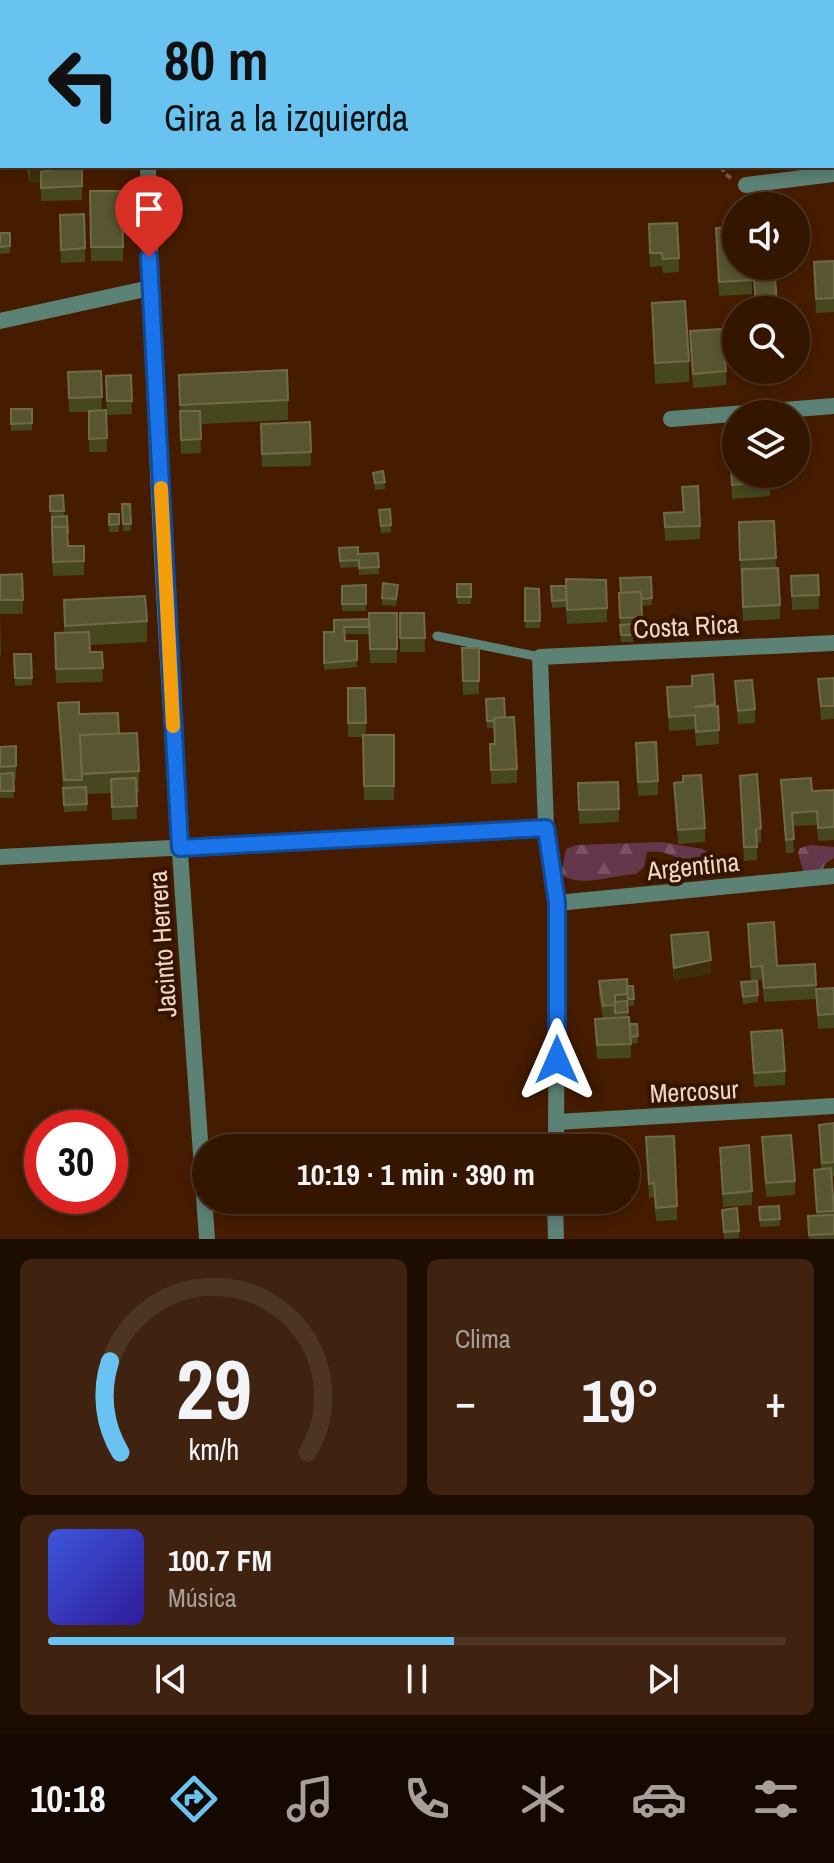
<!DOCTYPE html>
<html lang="es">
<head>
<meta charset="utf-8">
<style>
	:root { --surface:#341500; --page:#3f220f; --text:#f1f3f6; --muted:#a99f99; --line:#4e3422; --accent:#69c3f1 }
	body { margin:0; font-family:"Archivo Narrow",sans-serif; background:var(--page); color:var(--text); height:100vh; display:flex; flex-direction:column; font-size:30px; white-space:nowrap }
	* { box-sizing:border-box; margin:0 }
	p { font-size:26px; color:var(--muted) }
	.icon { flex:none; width:44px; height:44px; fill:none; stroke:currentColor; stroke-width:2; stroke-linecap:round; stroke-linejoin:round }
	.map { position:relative; height:1239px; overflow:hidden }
	.side { display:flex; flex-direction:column; gap:20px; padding:20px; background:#1d0c00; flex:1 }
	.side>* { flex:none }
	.top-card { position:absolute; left:0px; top:0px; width:834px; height:168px; box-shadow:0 4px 12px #0003,0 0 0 2px var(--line); background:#69c3f1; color:#111; overflow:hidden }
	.fabs { position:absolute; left:722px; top:192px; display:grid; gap:16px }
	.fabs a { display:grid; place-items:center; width:88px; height:88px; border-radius:50%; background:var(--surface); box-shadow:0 4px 12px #0003,0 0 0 2px var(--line); font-size:40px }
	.speed { position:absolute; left:24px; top:1110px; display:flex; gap:16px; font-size:40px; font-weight:700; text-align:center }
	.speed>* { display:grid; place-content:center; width:104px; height:104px; border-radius:50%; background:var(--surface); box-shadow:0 4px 12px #0003,0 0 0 2px var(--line); line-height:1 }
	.speed .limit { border:12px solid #d22; background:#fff; color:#111 }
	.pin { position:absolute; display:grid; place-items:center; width:68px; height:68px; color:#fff; margin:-82px -34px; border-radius:50% 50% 50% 0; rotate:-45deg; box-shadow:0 0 8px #0007 }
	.pin .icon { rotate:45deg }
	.me { position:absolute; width:88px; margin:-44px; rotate:0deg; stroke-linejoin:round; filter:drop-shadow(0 0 6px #0008) }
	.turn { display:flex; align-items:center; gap:28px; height:168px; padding:0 32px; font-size:36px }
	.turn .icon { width:104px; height:104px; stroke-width:2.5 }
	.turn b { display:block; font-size:56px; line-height:68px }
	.big { font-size:60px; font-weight:700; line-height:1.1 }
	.side .card { flex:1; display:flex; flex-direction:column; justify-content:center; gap:12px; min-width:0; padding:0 28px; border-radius:12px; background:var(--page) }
	.side .dial { align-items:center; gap:0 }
	.dial svg { height:208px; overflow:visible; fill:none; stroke:var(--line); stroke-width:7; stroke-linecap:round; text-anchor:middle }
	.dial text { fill:var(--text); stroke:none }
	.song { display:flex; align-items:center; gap:24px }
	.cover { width:96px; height:96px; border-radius:12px; background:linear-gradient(135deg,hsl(230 70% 55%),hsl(250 70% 35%)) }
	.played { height:8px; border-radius:4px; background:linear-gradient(90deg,var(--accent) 55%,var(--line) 55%) }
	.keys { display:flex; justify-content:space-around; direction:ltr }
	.heat { display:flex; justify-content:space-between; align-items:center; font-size:44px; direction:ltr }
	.side .tiles { flex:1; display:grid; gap:20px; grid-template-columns:1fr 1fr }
	.card:last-child { grid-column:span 2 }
	.trip { position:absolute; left:192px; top:1134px; width:448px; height:80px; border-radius:40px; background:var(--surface); box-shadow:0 4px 12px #0003,0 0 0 2px var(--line); font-weight:700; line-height:80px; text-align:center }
	.tab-bar { display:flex; height:128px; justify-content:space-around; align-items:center; background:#150800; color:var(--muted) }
	.tab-bar .icon { width:56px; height:56px }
	.tab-bar .selected { color:var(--accent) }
	.tab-bar b { font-size:36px; color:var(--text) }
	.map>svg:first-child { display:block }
</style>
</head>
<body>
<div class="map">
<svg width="834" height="1239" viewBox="0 0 834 1239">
	<defs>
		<pattern id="forest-firs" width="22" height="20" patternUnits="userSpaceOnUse" patternTransform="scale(2)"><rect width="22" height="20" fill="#64374b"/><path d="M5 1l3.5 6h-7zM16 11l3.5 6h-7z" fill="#7b5363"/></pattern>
	</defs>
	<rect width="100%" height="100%" fill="#451c00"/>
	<g fill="url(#forest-firs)">
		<path d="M661,842L703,849L711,855L708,865C677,865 673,848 647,852L644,867L636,874C612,875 584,888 561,875L566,849L576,845Z"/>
		<polygon points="811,845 834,847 834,858 825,864 817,884 805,878 798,853 800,848"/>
	</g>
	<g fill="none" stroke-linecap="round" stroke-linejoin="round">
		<g stroke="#7d5840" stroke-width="4" stroke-dasharray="6 4" stroke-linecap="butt">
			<polyline points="641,0 642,2"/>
			<polyline points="723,166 723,172 732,179"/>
		</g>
		<polyline stroke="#5c8175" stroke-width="9" points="437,636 540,657"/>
		<g stroke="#5c8175" stroke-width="16">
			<polyline points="421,0 421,2"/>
			<polyline points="163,2 163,0"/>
			<polyline points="510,2 516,0"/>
			<path d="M148,166C154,524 182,882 207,1239"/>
			<polyline points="746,185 834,174"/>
			<polyline points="0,321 150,288"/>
			<polyline points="671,419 834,406"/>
			<polyline points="0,857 546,828"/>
			<polyline points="557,903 834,876"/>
			<polyline points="557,1122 834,1106"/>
			<polyline points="556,1148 557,903 546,828 540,657 834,643"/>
			<polyline points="555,1200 556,1239"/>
		</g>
	</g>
	<g fill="#46471f">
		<polygon points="26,166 82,166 82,200 41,201 41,181 30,183"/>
		<polygon points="90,191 123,247 123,261 91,261"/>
		<polygon points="60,215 85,248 85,262 61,263"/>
		<polygon points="649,224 679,258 679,272 663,273 662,266 650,267"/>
		<polygon points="716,228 752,280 752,294 719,296"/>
		<polygon points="0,233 10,233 10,253 0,254"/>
		<polygon points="834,261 834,312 816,313 814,262"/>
		<polygon points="774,266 777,310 755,310 753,267"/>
		<polygon points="652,303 689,361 689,382 655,384"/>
		<polygon points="690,331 726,371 726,385 693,388"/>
		<polygon points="101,371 102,411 106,410 107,452 89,452 89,412 69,412 68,372"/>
		<polygon points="131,375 132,414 107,415 106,376"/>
		<polygon points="179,375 288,400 288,420 200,424 201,453 181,454"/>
		<polygon points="11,409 32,409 32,430 11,431"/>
		<polygon points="310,422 311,466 262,467 261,424"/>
		<polygon points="730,453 770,482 770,496 732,499"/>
		<polygon points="373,473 385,482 385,489 375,490"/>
		<polygon points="682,487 700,526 700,539 665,541 664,513 683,512"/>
		<polygon points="63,495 64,516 68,546 84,546 84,575 53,576 50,496"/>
		<polygon points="122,504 130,504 131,531 123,531"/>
		<polygon points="379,510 391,525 391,532 381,533"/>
		<rect x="109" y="514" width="10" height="18"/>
		<polygon points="774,521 776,568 780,605 780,619 743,621 739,536"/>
		<polygon points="339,548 358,554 378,553 379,574 359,575 359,567 340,568"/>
		<polygon points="22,574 23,614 0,614 1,655 0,655 0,575"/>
		<polygon points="818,575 819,609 792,610 791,576"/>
		<polygon points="651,577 652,605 642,606 642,631 633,631 633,642 621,642 619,606"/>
		<rect x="457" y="584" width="14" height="20"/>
		<polygon points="342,586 366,604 366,611 342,611"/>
		<polygon points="551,586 566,586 607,608 607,622 567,624 566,607 552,608"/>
		<polygon points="525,588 539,589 540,628 525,628"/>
		<polygon points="398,592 396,606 382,605 382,598"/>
		<polygon points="64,600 147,621 147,642 90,645 90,652 102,652 103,682 56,683 55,633 64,633"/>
		<polygon points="397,613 397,663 370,663 369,634 344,634 345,641 357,641 357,667 324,670 324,632 334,632 369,619"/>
		<polygon points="400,613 424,613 425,652 400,652"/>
		<polygon points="462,648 479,648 479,694 463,695"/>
		<polygon points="14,654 31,654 32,685 15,686"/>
		<polygon points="713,674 715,706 719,730 719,744 696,746 695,729 669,731 667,687 692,686 692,676"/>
		<polygon points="834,678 834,719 821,720 818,679"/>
		<polygon points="735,681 755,709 755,723 738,724"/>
		<polygon points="348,688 365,688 366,735 394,735 394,800 364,800 363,737 348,737"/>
		<polygon points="486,699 505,717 517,769 517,783 491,784 490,744 495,744 494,728 487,728"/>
		<polygon points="58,703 119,734 139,771 139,792 136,792 137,819 112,820 111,793 87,794 87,811 64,812 63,788"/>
		<polygon points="16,746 16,780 13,780 14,798 0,798 0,747"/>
		<polygon points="636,757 658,781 658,795 638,796"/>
		<polygon points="740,776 761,828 761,842 757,843 757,860 744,861"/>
		<polygon points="781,780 812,791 834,790 834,840 818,841 817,825 793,826 794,853 786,853"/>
		<polygon points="618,782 619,822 579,824 578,783"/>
		<polygon points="683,782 705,828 705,842 678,844 674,783"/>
		<polygon points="748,924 777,966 815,964 816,989 834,988 834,1028 818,1029 816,999 764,1002 762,980 751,981"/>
		<polygon points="671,935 711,973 674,981 671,949"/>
		<polygon points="599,981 627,986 634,999 634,1006 628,1006 628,1017 630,1024 637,1024 638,1043 631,1044 631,1058 597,1059 595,1019 603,1018 599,995"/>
		<polygon points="757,981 758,1002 743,1004 741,982"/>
		<polygon points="751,1032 785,1071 785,1085 754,1087"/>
		<polygon points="834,1123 834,1176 831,1176 834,1208 834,1239 809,1239 808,1216 817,1216 814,1170 821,1169 819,1125"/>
		<polygon points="646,1137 677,1206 677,1220 656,1221 654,1197 649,1198"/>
		<polygon points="762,1137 795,1181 795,1195 766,1197"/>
		<polygon points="720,1148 752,1191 752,1205 723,1207"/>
		<polygon points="779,1206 780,1226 760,1227 759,1207"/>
		<polygon points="722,1210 739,1231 739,1238 724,1239"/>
	</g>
	<g fill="#3e2f0b">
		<polygon points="2,73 2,87 0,88 0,74"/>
		<polygon points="2,126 2,140 0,140 0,127"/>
		<polygon points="44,166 76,166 41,181 30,183 30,169"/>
		<polygon points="711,960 711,973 674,981 674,968"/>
	</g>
	<g fill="#585630" stroke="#706a48" stroke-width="2">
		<rect x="104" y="0" width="36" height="2"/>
		<polygon points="328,0 358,0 359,2 329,2"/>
		<polygon points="359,0 376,0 376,1 372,2 359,2"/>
		<rect x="796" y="0" width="13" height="2"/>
		<polygon points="0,44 2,49 2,73 0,74"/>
		<polygon points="2,103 2,126 0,127 0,104"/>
		<polygon points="29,166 44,166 30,169"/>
		<polygon points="69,166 82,166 82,186 41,188 41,172"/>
		<polygon points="90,191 122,191 123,247 91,247"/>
		<polygon points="84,214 85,248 61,250 60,215"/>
		<polygon points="677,223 679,258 663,259 662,253 650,253 649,224"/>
		<polygon points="736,227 736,266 751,266 752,280 719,282 716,228"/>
		<polygon points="0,233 10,233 10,246 0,247"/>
		<polygon points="834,261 834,298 816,299 814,262"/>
		<polygon points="774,266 777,303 756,305 753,267"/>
		<polygon points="685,301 689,361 655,363 652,303"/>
		<polygon points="722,329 726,371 693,374 690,331"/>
		<polygon points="287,370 288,400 180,405 179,375"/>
		<polygon points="101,371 102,397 69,398 68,372"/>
		<polygon points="131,375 132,401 107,401 106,376"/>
		<polygon points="11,409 32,409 32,423 11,424"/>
		<polygon points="106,410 107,438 89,439 89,411"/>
		<polygon points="180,411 200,411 201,439 181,440"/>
		<polygon points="310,422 311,452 262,454 261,424"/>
		<polygon points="736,452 736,474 770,474 770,482 732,485 730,453"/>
		<polygon points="383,471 385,482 375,483 373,473"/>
		<polygon points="698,486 700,526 665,527 664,513 684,512 682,487"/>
		<polygon points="63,495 64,511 50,511 50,496"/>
		<polygon points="122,504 130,504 131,524 123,524"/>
		<polygon points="390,509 391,525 381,526 379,510"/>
		<polygon points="109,514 119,514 119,524 109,525"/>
		<polygon points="67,516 68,534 67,527 52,527 52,534 52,517"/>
		<polygon points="774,521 776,558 740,560 739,522"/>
		<polygon points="52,527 67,527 68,546 84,546 84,561 53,562"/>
		<polygon points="358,547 358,554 378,553 379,567 359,568 359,560 340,561 339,548"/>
		<polygon points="778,568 780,605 743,607 742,569"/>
		<polygon points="22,574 23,600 0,600 0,575"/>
		<polygon points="818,575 819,595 792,596 791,576"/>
		<polygon points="651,577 652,598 642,599 641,592 621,593 620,578"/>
		<polygon points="566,579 606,580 607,608 567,610"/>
		<polygon points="383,583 398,585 396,599 382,598"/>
		<rect x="457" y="584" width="14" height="13"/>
		<polygon points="366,585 366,604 342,604 342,586"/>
		<polygon points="551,586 566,586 566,600 552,601"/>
		<polygon points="525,588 539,589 540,621 525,621"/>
		<polygon points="641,592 642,617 620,618 619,593"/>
		<polygon points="145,596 147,621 65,626 64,600"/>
		<polygon points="369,613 397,613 397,649 370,649"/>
		<polygon points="400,613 424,613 425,638 400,638"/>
		<polygon points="369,619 369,627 344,627 345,641 357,641 357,660 324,663 324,632 334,632 334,620"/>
		<polygon points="632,624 633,635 621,635 620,625"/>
		<polygon points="89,632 90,652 102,652 103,668 56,669 55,633"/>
		<polygon points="462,648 479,648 479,681 463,681"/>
		<polygon points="14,654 31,654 32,678 15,678"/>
		<polygon points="713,674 715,704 694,707 718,706 719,730 696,732 695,715 669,717 667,687 692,686 692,676"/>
		<polygon points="834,678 834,706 821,706 818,679"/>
		<polygon points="752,680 755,709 738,711 735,681"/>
		<polygon points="348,688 365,688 366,723 348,723"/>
		<polygon points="504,698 505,717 494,718 494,721 487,721 486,699"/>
		<polygon points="79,702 79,714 118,713 119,734 80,735 82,780 64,780 58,703"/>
		<polygon points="514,717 517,769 491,770 490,744 495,744 494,718"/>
		<polygon points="137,733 139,771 82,774 80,735"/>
		<polygon points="363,735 394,735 394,786 364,786"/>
		<polygon points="656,742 658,781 638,782 636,743"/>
		<polygon points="16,746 16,766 0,767 0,747"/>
		<polygon points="13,773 14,791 0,791 0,774"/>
		<polygon points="757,774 761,828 756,829 757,847 744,847 740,776"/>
		<polygon points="701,775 705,828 678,830 674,783 683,782 683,776"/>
		<polygon points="136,778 137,806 112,807 111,779"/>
		<polygon points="811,778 812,791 834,790 834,827 818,828 817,811 792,813 794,839 786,840 781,780"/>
		<polygon points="618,782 619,809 579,810 578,783"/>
		<polygon points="86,787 87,804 64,805 63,788"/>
		<polygon points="774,922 777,966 815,964 816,985 764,988 762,966 751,967 748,924"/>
		<polygon points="708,932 711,960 674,968 671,935"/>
		<polygon points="627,979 628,994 615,995 615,1005 603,1006 599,981"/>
		<polygon points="757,981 758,995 743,997 741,982"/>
		<polygon points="627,986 633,986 634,999 628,999"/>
		<polygon points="834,988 834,1014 818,1015 816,989"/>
		<polygon points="627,1001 628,1012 615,1013 615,1002"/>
		<polygon points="629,1017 631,1044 597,1045 595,1019"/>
		<polygon points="630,1024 637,1024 638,1036 630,1037"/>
		<polygon points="782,1030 785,1071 754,1073 751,1032"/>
		<polygon points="834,1123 834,1162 822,1163 819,1125"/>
		<polygon points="791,1135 795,1181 766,1183 762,1137"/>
		<polygon points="674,1136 677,1206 656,1208 654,1183 649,1184 646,1137"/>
		<polygon points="749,1145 752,1191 723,1194 720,1148"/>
		<polygon points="831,1168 834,1211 817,1212 814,1170"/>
		<polygon points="779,1206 780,1219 760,1220 759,1207"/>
		<polygon points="737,1208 739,1231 724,1232 722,1210"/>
		<polygon points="834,1215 834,1234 809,1235 808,1216"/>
	</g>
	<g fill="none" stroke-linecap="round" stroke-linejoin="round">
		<defs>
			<polyline id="route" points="149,257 180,848 546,828 557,903 557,1060"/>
		</defs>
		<use href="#route" stroke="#114b97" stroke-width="20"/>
		<use href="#route" stroke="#1a73e8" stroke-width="14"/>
		<polyline stroke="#f59e0b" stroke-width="14" points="161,488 173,726"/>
	</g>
	<g text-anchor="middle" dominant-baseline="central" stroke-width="8" stroke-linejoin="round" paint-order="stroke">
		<g font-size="26" fill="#f2d6c5" stroke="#351500">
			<text transform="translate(686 626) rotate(-3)">Costa Rica</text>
			<text transform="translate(693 866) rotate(-6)">Argentina</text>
			<text transform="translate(162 944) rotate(-94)">Jacinto Herrera</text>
			<text transform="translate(694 1091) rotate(-3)">Mercosur</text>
		</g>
	</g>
</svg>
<div class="fabs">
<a><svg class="icon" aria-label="sound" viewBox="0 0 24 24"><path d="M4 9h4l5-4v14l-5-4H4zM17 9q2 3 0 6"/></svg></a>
<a><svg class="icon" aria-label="search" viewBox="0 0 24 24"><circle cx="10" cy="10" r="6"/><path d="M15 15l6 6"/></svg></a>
<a><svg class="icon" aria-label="layers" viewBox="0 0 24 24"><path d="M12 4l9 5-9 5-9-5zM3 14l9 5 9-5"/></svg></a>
</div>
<div class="speed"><div class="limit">30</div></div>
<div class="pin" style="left:149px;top:257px;background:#d93025"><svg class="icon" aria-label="arrive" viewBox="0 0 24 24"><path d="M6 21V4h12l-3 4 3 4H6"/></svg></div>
<svg class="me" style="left:557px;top:1060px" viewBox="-20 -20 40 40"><path d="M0-17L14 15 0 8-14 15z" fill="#1a73e8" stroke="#fff" stroke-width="4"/></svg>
<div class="trip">10:19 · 1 min · 390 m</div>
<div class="top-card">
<div class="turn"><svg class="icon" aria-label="left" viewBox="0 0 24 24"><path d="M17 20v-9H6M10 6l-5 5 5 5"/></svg><div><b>80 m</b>Gira a la izquierda</div></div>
</div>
</div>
<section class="side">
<div class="tiles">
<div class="card dial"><svg viewBox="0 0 100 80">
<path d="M14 69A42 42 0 1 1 86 69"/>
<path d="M14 69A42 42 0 0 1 10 34" stroke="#69c3f1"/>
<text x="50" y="56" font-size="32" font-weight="700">29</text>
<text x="50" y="72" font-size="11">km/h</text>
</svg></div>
<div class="card"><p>Clima</p>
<div class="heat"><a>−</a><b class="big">19°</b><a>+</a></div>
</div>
<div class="card">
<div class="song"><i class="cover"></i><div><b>100.7 FM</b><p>Música</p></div></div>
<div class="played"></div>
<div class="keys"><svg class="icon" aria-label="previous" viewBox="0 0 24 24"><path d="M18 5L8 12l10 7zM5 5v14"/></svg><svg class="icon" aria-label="pause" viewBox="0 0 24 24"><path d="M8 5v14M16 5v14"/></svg><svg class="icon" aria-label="next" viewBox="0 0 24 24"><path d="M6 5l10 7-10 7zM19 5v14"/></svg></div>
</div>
</div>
</section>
<nav class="tab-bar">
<b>10:18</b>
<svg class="icon selected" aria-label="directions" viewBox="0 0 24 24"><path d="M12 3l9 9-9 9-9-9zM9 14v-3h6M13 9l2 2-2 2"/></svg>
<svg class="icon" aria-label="music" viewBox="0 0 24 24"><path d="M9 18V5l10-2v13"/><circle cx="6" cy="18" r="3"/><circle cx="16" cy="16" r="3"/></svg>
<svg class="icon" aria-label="phone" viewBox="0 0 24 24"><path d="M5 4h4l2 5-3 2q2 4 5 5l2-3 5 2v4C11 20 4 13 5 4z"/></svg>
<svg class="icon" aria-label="climate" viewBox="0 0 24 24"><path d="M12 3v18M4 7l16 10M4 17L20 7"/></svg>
<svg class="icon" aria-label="car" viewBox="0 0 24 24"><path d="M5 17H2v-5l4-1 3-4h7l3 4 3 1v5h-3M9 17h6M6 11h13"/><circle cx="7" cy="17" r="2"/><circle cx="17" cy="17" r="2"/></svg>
<svg class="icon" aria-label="filters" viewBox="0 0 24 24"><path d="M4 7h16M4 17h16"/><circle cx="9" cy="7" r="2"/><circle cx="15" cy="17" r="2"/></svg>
</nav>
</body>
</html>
